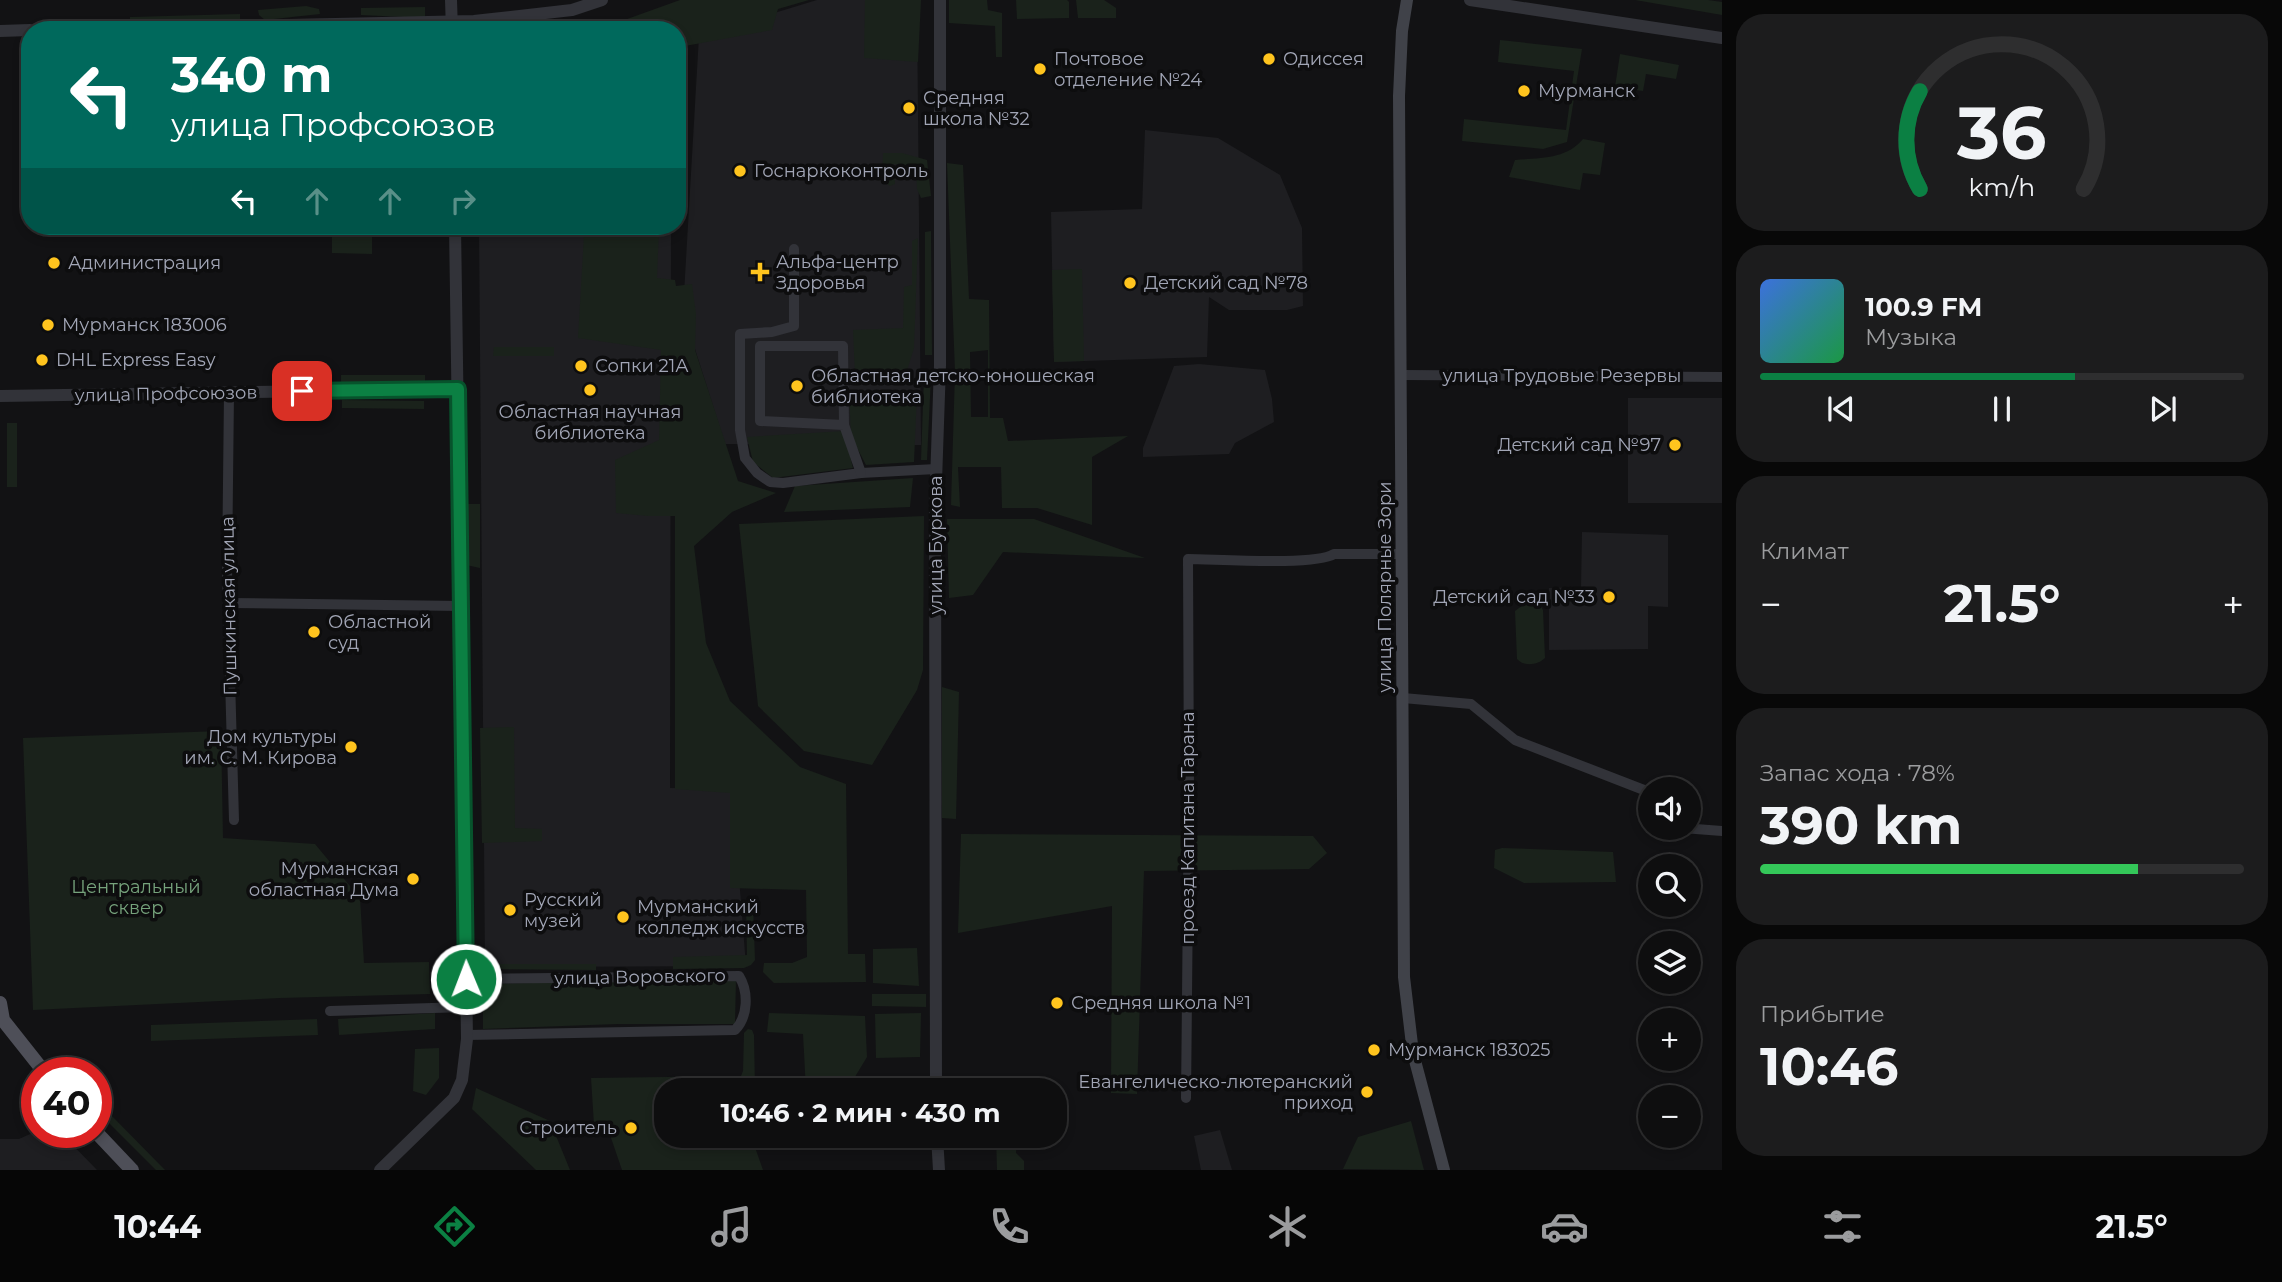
<!DOCTYPE html>
<html lang="ru">
<head>
<meta charset="utf-8">
<style>
	:root { --surface:#0e0e0f; --page:#1c1c1d; --text:#f1f3f6; --muted:#9b9c9e; --line:#2e2e2f; --accent:#0b8043 }
	body { margin:0; font-family:Montserrat,sans-serif; background:var(--page); color:var(--text); height:100vh; display:flex; flex-direction:column; font-size:26px; white-space:nowrap }
	* { box-sizing:border-box; margin:0 }
	p { font-size:23px; color:var(--muted) }
	.icon { flex:none; width:38px; height:38px; fill:none; stroke:currentColor; stroke-width:2; stroke-linecap:round; stroke-linejoin:round }
	.map { position:relative; flex:1; overflow:hidden }
	.side { display:flex; flex-direction:column; gap:14px; padding:14px; background:#080808; width:560px }
	.side>* { flex:none }
	.banner { position:absolute; left:21px; top:21px; width:665px; height:214px; border-radius:28px; box-shadow:0 4px 10px #0003,0 0 0 2px var(--line); background:#00695c; color:#fff; overflow:hidden }
	.tools { position:absolute; left:1638px; top:777px; display:grid; gap:14px }
	.tools a { display:grid; place-items:center; width:63px; height:63px; border-radius:50%; background:var(--surface); box-shadow:0 4px 10px #0003,0 0 0 2px var(--line); font-size:35px }
	.speed { position:absolute; left:21px; top:1057px; display:flex; gap:14px; font-size:35px; font-weight:700; text-align:center }
	.speed>* { display:grid; place-content:center; width:91px; height:91px; border-radius:50%; background:var(--surface); box-shadow:0 4px 10px #0003,0 0 0 2px var(--line); line-height:1 }
	.speed .limit { border:10px solid #d22; background:#fff; color:#111 }
	.pin { position:absolute; display:grid; place-items:center; width:60px; height:60px; color:#fff; margin:-30px; border-radius:14px; box-shadow:0 4px 10px #0006 }
	.me { position:absolute; width:77px; margin:-38px; rotate:359deg; stroke-linejoin:round; filter:drop-shadow(0 0 5px #0008) }
	.turn { display:flex; align-items:center; gap:24px; height:147px; padding:0 35px; font-size:32px }
	.turn .icon { width:91px; height:91px; stroke-width:2.5 }
	.turn b { display:block; font-size:49px; line-height:60px }
	.lanes { display:flex; align-items:center; height:66px; padding:0 35px; background:#0003; justify-content:center; gap:35px; direction:ltr }
	.lanes .off { opacity:.35 }
	.big { font-size:52px; font-weight:700; line-height:1.1 }
	.side .widget { flex:1; display:flex; flex-direction:column; justify-content:center; gap:10px; min-width:0; padding:0 24px; border-radius:28px; background:var(--page) }
	.side .dial { align-items:center; gap:0 }
	.dial svg { height:182px; overflow:visible; fill:none; stroke:var(--line); stroke-width:7; stroke-linecap:round; text-anchor:middle }
	.dial text { fill:var(--text); stroke:none }
	.song { display:flex; align-items:center; gap:21px }
	.cover { width:84px; height:84px; border-radius:10px; background:linear-gradient(135deg,hsl(220 70% 55%),hsl(140 70% 35%)) }
	.played { height:7px; border-radius:4px; background:linear-gradient(90deg,var(--accent) 65%,var(--line) 65%) }
	.keys { display:flex; justify-content:space-around; direction:ltr }
	.heat { display:flex; justify-content:space-between; align-items:center; font-size:38px; direction:ltr }
	.charge { height:10px; border-radius:5px; background:linear-gradient(90deg,#34c759 78%,var(--line) 0) }
	.trip { position:absolute; left:654px; top:1078px; width:413px; height:70px; border-radius:28px; background:var(--surface); box-shadow:0 4px 10px #0003,0 0 0 2px var(--line); font-weight:700; line-height:70px; text-align:center }
	.tabs { display:flex; height:112px; justify-content:space-around; align-items:center; background:#060606; color:var(--muted) }
	.tabs .icon { width:49px; height:49px }
	.tabs .current { color:var(--accent) }
	.tabs b { font-size:32px; color:var(--text) }
	main { display:flex; flex:1; min-height:0 }
	.map>svg:first-child { display:block }
</style>
</head>
<body>
<main>
<div class="map">
<svg width="1722" height="1170" viewBox="0 0 1722 1170">
	<rect width="100%" height="100%" fill="#121214"/>
	<g fill="#1e1e21">
		<polygon points="817,0 917,0 921,445 725,444 683,311 699,36"/>
		<polygon points="1145,130 1218,138 1280,175 1302,228 1303,306 1287,310 1229,310 1209,297 1207,357 1054,362 1051,212 1142,209"/>
		<polygon points="479,226 671,226 670,788 732,789 746,966 485,967"/>
		<polygon points="1199,364 1265,370 1272,399 1274,422 1235,443 1229,454 1143,457 1143,448 1174,366"/>
		<rect x="1628" y="398" width="94" height="105"/>
		<polygon points="1582,532 1668,535 1668,607 1648,606 1648,649 1549,650 1549,588 1581,587"/>
		<polygon points="1220,1130 1232,1170 1201,1170 1194,1136"/>
		<polygon points="37,1131 60,1132 97,1170 0,1170 0,1139 19,1139"/>
	</g>
	<g fill="#1a221b" fill-rule="evenodd">
		<polygon points="680,0 809,0 778,9 772,30 685,46 677,208 677,30 622,30 616,23"/>
		<polygon points="865,0 921,0 918,62 864,58"/>
		<polygon points="949,0 987,0 988,10 1002,13 1002,57 996,57 995,26 949,23"/>
		<polygon points="1016,0 1067,0 1069,2 1069,18 1017,19"/>
		<polygon points="1076,0 1104,0 1116,8 1116,18 1078,18"/>
		<polygon points="1635,0 1708,0 1722,2 1722,15"/>
		<polygon points="306,6 319,9 320,14 265,20 259,15 258,10"/>
		<polygon points="425,7 425,18 361,15 361,8"/>
		<polygon points="240,14 240,20 130,23 130,17"/>
		<polygon points="1500,40 1582,49 1567,142 1543,149 1462,141 1464,119 1566,130 1574,71 1498,62"/>
		<polygon points="1620,54 1679,65 1676,79 1646,74 1643,91 1615,87"/>
		<path d="M1583,139L1605,143L1600,175L1583,173L1580,190L1509,177L1515,160C1540,158 1567,159 1583,139Z"/>
		<polygon points="883,153 902,153 927,160 931,196 921,198 917,189 916,167 894,164 895,184 890,186 882,181"/>
		<path d="M947,163L963,165L969,299L989,300L990,418H1003L1008,441L1128,436L1092,457V525L1037,508H1002L1001,467H958L960,507L951,505L955,372ZM988,350V417H971L970,352Z"/>
		<polygon points="332,226 372,226 372,254 332,253"/>
		<polygon points="581,226 670,226 659,228 657,278 675,280 676,286 692,284 696,314 695,350 738,481 776,493 732,512 694,546 706,643 730,701 800,767 846,784 848,954 865,954 866,982 774,983 763,972 764,963 792,963 807,957 806,890 730,888 730,793 675,789 675,516 648,516 616,513 615,460 659,440 661,350 578,338 584,235"/>
		<polygon points="931,231 932,355 925,355 925,232"/>
		<polygon points="918,238 914,348 905,377 855,375 853,330 903,328 904,287 912,285 912,241"/>
		<polygon points="1082,269 1084,361 1054,362 1052,270"/>
		<polygon points="494,347 554,347 554,356 493,356"/>
		<rect x="341" y="375" width="84" height="7"/>
		<polygon points="924,377 931,377 927,460 921,460"/>
		<polygon points="849,393 917,393 914,462 866,465 851,436"/>
		<polygon points="342,400 424,401 424,409 342,408"/>
		<rect x="7" y="423" width="10" height="64"/>
		<polygon points="844,431 853,468 773,478 753,462 747,437"/>
		<polygon points="913,478 910,507 784,512 795,486"/>
		<polygon points="463,504 480,504 480,568 462,564"/>
		<polygon points="924,516 923,670 917,690 872,765 804,751 758,706 739,524"/>
		<polygon points="947,519 1034,519 1145,558 1003,552 973,595 949,598"/>
		<path d="M1536,604L1540,605L1543,610L1545,658C1538,665 1524,667 1517,659L1515,611L1523,605Z"/>
		<polygon points="942,687 959,692 956,819 942,818"/>
		<polygon points="514,727 515,828 542,829 542,841 482,843 480,728"/>
		<polygon points="221,731 223,838 315,844 360,898 364,963 429,962 430,994 280,998 33,1010 23,738"/>
		<polygon points="961,834 1313,836 1327,853 1309,869 1144,871 1137,1094 1111,1093 1112,906 958,933"/>
		<polygon points="1502,848 1613,852 1616,882 1524,883 1494,868 1495,850"/>
		<polygon points="746,902 753,903 755,960 751,965 744,968 673,969 673,957 747,955"/>
		<polygon points="917,948 919,986 873,983 873,949"/>
		<polygon points="495,964 596,964 596,970 495,969"/>
		<polygon points="736,979 735,1024 618,1024 483,1029 483,984"/>
		<polygon points="872,994 926,994 926,1007 872,1006"/>
		<polygon points="435,1013 435,1029 339,1035 338,1019"/>
		<polygon points="769,1013 865,1016 867,1057 850,1085 850,1090 806,1090 803,1034 767,1032"/>
		<polygon points="921,1013 920,1057 876,1058 875,1014"/>
		<polygon points="317,1019 318,1035 151,1041 151,1025"/>
		<polygon points="748,1029 752,1030 754,1035 755,1090 734,1090 731,1088 732,1090 667,1090 667,1136 751,1136 763,1170 622,1170 609,1132 598,1136 594,1125 591,1078 741,1076 743,1071 744,1033"/>
		<polygon points="439,1048 439,1078 426,1095 413,1091 415,1049"/>
		<polygon points="476,1088 550,1121 570,1170 536,1170 472,1109"/>
		<polygon points="105,1109 165,1170 156,1170 100,1114"/>
		<polygon points="1411,1121 1424,1170 1343,1169 1358,1137"/>
		<polygon points="996,1136 1017,1136 1016,1153 1024,1161 1024,1170 997,1170"/>
	</g>
	<g fill="none" stroke-linecap="round" stroke-linejoin="round">
		<g stroke="#323339" stroke-width="10">
			<polyline points="794,249 794,326 772,332 740,334 740,430 745,458 757,473 770,482 783,483 861,473 936,469"/>
			<polyline points="1402,375 1722,377"/>
			<polyline points="229,393 227,572 234,820"/>
			<polyline points="844,425 760,421 760,346 843,346 844,425 861,473"/>
			<polyline points="228,603 461,606"/>
			<polyline points="1403,698 1471,704 1515,740 1644,790 1650,795"/>
			<polyline points="1683,828 1722,831"/>
			<path d="M466,979L739,976C749,992 748,1017 735,1030L467,1035"/>
			<polyline points="330,1011 467,1007"/>
			<path d="M1186,1098L1189,794L1188,559C1216,559 1315,566 1334,554H1402"/>
		</g>
		<g stroke="#323339" stroke-width="12">
			<polyline points="451,0 452,30"/>
			<polyline points="1470,0 1722,38"/>
			<polyline points="59,30 474,21 572,10 602,0"/>
			<polyline points="0,31 30,30"/>
			<polyline points="0,396 458,389"/>
			<polyline points="936,1090 935,511 940,365 940,0"/>
			<polyline points="937,1136 939,1170"/>
			<polyline points="380,1170 454,1098 462,1080 467,1039 455,226"/>
		</g>
		<polyline stroke="#404249" stroke-width="12" points="1407,0 1402,31 1399,96 1404,977 1413,1053 1444,1170"/>
		<g stroke="#4e4f58" stroke-width="14">
			<polyline points="0,1003 3,1020 45,1073"/>
			<polyline points="96,1132 132,1170"/>
		</g>
	</g>
	<g fill="none" stroke-linecap="round" stroke-linejoin="round">
		<defs>
			<polyline id="route" points="302,391 458,389 466,979"/>
		</defs>
		<use href="#route" stroke="#07532c" stroke-width="18"/>
		<use href="#route" stroke="#0b8043" stroke-width="12"/>
	</g>
	<g fill="#ffc41e" stroke="#0d0d0e" stroke-width="2.5">
		<circle cx="1269" cy="59" r="7"/>
		<circle cx="1040" cy="69" r="7"/>
		<circle cx="1524" cy="91" r="7"/>
		<circle cx="909" cy="108" r="7"/>
		<circle cx="740" cy="171" r="7"/>
		<circle cx="54" cy="263" r="7"/>
		<path d="M756.5 261.5h7v7h7v7h-7v7h-7v-7h-7v-7h7z"/>
		<circle cx="1130" cy="283" r="7"/>
		<circle cx="48" cy="325" r="7"/>
		<circle cx="42" cy="360" r="7"/>
		<circle cx="581" cy="366" r="7"/>
		<circle cx="797" cy="386" r="7"/>
		<circle cx="590" cy="390" r="7"/>
		<circle cx="1675" cy="445" r="7"/>
		<circle cx="1609" cy="597" r="7"/>
		<circle cx="314" cy="632" r="7"/>
		<circle cx="351" cy="747" r="7"/>
		<circle cx="413" cy="879" r="7"/>
		<circle cx="510" cy="910" r="7"/>
		<circle cx="623" cy="917" r="7"/>
		<circle cx="1057" cy="1003" r="7"/>
		<circle cx="1374" cy="1050" r="7"/>
		<circle cx="1367" cy="1092" r="7"/>
		<circle cx="631" cy="1128" r="7"/>
	</g>
	<g text-anchor="middle" dominant-baseline="central" stroke-width="7" stroke-linejoin="round" paint-order="stroke">
		<g font-size="18" fill="#a2a6b6" stroke="#0d0d0e" text-anchor="start">
			<text x="1054" y="59">Почтовое<tspan x="1054" dy="21">отделение №24</tspan></text>
			<text x="1283" y="59">Одиссея</text>
			<text x="1538" y="91">Мурманск</text>
			<text x="923" y="98">Средняя<tspan x="923" dy="21">школа №32</tspan></text>
			<text x="754" y="171">Госнаркоконтроль</text>
			<text x="776" y="262">Альфа-центр<tspan x="776" dy="21">Здоровья</tspan></text>
			<text x="68" y="263">Администрация</text>
			<text x="1144" y="283">Детский сад №78</text>
			<text x="62" y="325">Мурманск 183006</text>
			<text x="56" y="360">DHL Express Easy</text>
			<text x="595" y="366">Сопки 21А</text>
			<text x="811" y="376">Областная детско-юношеская<tspan x="811" dy="21">библиотека</tspan></text>
			<text x="590" y="412" text-anchor="middle">Областная научная<tspan x="590" dy="21">библиотека</tspan></text>
			<text x="1661" y="445" text-anchor="end">Детский сад №97</text>
			<text x="1595" y="597" text-anchor="end">Детский сад №33</text>
			<text x="328" y="622">Областной<tspan x="328" dy="21">суд</tspan></text>
			<text x="337" y="737" text-anchor="end">Дом культуры<tspan x="337" dy="21">им. С. М. Кирова</tspan></text>
			<text x="399" y="869" text-anchor="end">Мурманская<tspan x="399" dy="21">областная Дума</tspan></text>
			<text x="524" y="900">Русский<tspan x="524" dy="21">музей</tspan></text>
			<text x="637" y="907">Мурманский<tspan x="637" dy="21">колледж искусств</tspan></text>
			<text x="1071" y="1003">Средняя школа №1</text>
			<text x="1388" y="1050">Мурманск 183025</text>
			<text x="1353" y="1082" text-anchor="end">Евангелическо-лютеранский<tspan x="1353" dy="21">приход</tspan></text>
			<text x="617" y="1128" text-anchor="end">Строитель</text>
		</g>
		<g font-size="18" fill="#a2a6b6" stroke="#0d0d0e">
			<text x="1562" y="376">улица Трудовые Резервы</text>
			<text transform="translate(166 394) rotate(-1)">улица Профсоюзов</text>
			<text transform="translate(936 545) rotate(-90)">улица Буркова</text>
			<text transform="translate(1385 587) rotate(-90)">улица Полярные Зори</text>
			<text transform="translate(229 606) rotate(-91)">Пушкинская улица</text>
			<text transform="translate(1188 828) rotate(-90)">проезд Капитана Тарана</text>
			<text transform="translate(640 977) rotate(-1)">улица Воровского</text>
		</g>
		<g font-size="18" fill="#76a37c" stroke="#0d0d0e">
			<text x="136" y="887">Центральный<tspan x="136" dy="21">сквер</tspan></text>
		</g>
	</g>
</svg>
<div class="tools">
<a><svg class="icon" aria-label="sound" viewBox="0 0 24 24"><path d="M4 9h4l5-4v14l-5-4H4zM17 9q2 3 0 6"/></svg></a>
<a><svg class="icon" aria-label="search" viewBox="0 0 24 24"><circle cx="10" cy="10" r="6"/><path d="M15 15l6 6"/></svg></a>
<a><svg class="icon" aria-label="layers" viewBox="0 0 24 24"><path d="M12 4l9 5-9 5-9-5zM3 14l9 5 9-5"/></svg></a>
<a>+</a>
<a>−</a>
</div>
<div class="speed"><div class="limit">40</div></div>
<div class="pin" style="left:302px;top:391px;background:#d93025"><svg class="icon" aria-label="arrive" viewBox="0 0 24 24"><path d="M6 21V4h12l-3 4 3 4H6"/></svg></div>
<svg class="me" style="left:466px;top:979px" viewBox="-20 -20 40 40"><circle r="17" fill="#0b8043" stroke="#fff" stroke-width="3"/><path d="M0-11L8 9 0 5-8 9z" fill="#fff"/></svg>
<div class="trip">10:46 · 2 мин · 430 m</div>
<div class="banner">
<div class="turn"><svg class="icon" aria-label="left" viewBox="0 0 24 24"><path d="M17 20v-9H6M10 6l-5 5 5 5"/></svg><div><b>340 m</b>улица Профсоюзов</div></div>
<div class="lanes"><svg class="icon" aria-label="left" viewBox="0 0 24 24"><path d="M17 20v-9H6M10 6l-5 5 5 5"/></svg><svg class="icon off" aria-label="ahead" viewBox="0 0 24 24"><path d="M12 20V5M6 11l6-6 6 6"/></svg><svg class="icon off" aria-label="ahead" viewBox="0 0 24 24"><path d="M12 20V5M6 11l6-6 6 6"/></svg><svg class="icon off" aria-label="right" viewBox="0 0 24 24"><path d="M7 20v-9h11M14 6l5 5-5 5"/></svg></div>
</div>
</div>
<section class="side">
<div class="widget dial"><svg viewBox="0 0 100 80">
<path d="M14 69A42 42 0 1 1 86 69"/>
<path d="M14 69A42 42 0 0 1 14 26" stroke="#0b8043"/>
<text x="50" y="56" font-size="32" font-weight="700">36</text>
<text x="50" y="72" font-size="11">km/h</text>
</svg></div>
<div class="widget">
<div class="song"><i class="cover"></i><div><b>100.9 FM</b><p>Музыка</p></div></div>
<div class="played"></div>
<div class="keys"><svg class="icon" aria-label="previous" viewBox="0 0 24 24"><path d="M18 5L8 12l10 7zM5 5v14"/></svg><svg class="icon" aria-label="pause" viewBox="0 0 24 24"><path d="M8 5v14M16 5v14"/></svg><svg class="icon" aria-label="next" viewBox="0 0 24 24"><path d="M6 5l10 7-10 7zM19 5v14"/></svg></div>
</div>
<div class="widget"><p>Климат</p>
<div class="heat"><a>−</a><b class="big">21.5°</b><a>+</a></div>
</div>
<div class="widget"><p>Запас хода · 78%</p><b class="big">390 km</b><div class="charge"></div></div>
<div class="widget"><p>Прибытие</p><b class="big">10:46</b></div>
</section>
</main>
<nav class="tabs">
<b>10:44</b>
<svg class="icon current" aria-label="directions" viewBox="0 0 24 24"><path d="M12 3l9 9-9 9-9-9zM9 14v-3h6M13 9l2 2-2 2"/></svg>
<svg class="icon" aria-label="music" viewBox="0 0 24 24"><path d="M9 18V5l10-2v13"/><circle cx="6" cy="18" r="3"/><circle cx="16" cy="16" r="3"/></svg>
<svg class="icon" aria-label="phone" viewBox="0 0 24 24"><path d="M5 4h4l2 5-3 2q2 4 5 5l2-3 5 2v4C11 20 4 13 5 4z"/></svg>
<svg class="icon" aria-label="climate" viewBox="0 0 24 24"><path d="M12 3v18M4 7l16 10M4 17L20 7"/></svg>
<svg class="icon" aria-label="car" viewBox="0 0 24 24"><path d="M5 17H2v-5l4-1 3-4h7l3 4 3 1v5h-3M9 17h6M6 11h13"/><circle cx="7" cy="17" r="2"/><circle cx="17" cy="17" r="2"/></svg>
<svg class="icon" aria-label="filters" viewBox="0 0 24 24"><path d="M4 7h16M4 17h16"/><circle cx="9" cy="7" r="2"/><circle cx="15" cy="17" r="2"/></svg>
<b>21.5°</b>
</nav>
</body>
</html>
